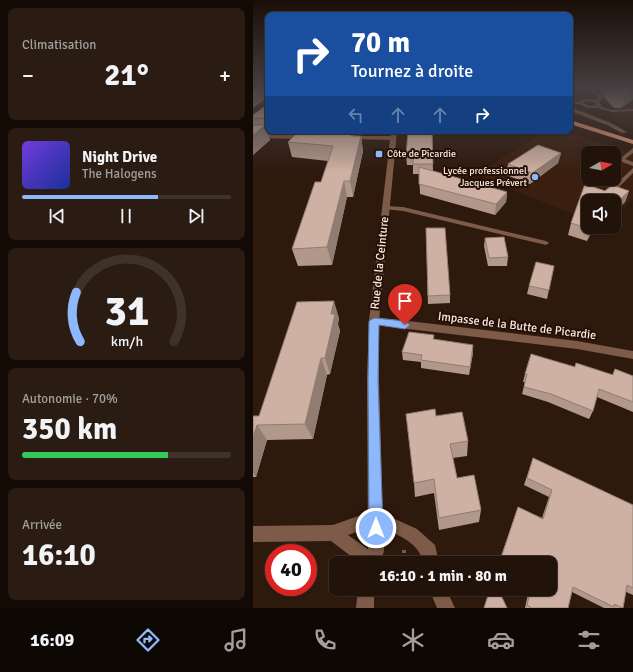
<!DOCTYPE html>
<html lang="fr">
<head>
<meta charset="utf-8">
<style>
	:root { --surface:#22130a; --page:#2a1c13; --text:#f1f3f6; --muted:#a29e9c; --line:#3f322b; --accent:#8db9fc }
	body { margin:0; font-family:Signika,sans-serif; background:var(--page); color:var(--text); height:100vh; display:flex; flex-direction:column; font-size:15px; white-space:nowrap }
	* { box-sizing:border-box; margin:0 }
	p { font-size:13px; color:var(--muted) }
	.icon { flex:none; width:22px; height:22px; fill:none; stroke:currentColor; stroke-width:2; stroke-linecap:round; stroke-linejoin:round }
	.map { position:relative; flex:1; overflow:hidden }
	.panel { display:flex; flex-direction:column; gap:8px; padding:8px; background:#130a06; width:253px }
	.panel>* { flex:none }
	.top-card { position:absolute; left:12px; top:12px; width:308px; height:122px; border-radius:8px; box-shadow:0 1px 3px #0004,0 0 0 1px var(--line); background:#1a4fa0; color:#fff; overflow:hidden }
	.needle { width:26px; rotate:81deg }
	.tools { position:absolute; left:328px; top:146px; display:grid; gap:8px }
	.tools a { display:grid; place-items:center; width:40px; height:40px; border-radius:8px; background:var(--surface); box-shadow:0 1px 3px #0004,0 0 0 1px var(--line); font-size:20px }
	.speed { position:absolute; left:12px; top:544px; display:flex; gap:8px; font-size:20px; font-weight:700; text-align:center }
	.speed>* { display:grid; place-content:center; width:52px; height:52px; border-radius:50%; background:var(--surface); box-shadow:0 1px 3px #0004,0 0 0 1px var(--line); line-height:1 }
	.speed .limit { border:6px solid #d22; background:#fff; color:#111 }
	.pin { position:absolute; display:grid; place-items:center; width:34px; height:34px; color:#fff; margin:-41px -17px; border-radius:50% 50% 50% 0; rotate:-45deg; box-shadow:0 0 4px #0007 }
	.pin .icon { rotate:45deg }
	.me { position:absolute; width:44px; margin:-22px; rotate:0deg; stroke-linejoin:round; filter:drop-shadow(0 0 3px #0008) }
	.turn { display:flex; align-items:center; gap:14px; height:84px; padding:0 20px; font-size:18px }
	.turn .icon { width:52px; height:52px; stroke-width:2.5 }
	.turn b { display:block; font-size:28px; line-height:34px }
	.lanes { display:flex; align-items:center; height:38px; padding:0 20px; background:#0003; justify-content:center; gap:20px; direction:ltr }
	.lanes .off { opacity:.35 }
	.big { font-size:30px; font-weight:700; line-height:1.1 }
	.panel .widget { flex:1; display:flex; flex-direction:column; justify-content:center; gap:6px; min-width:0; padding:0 14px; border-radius:8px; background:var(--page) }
	.panel .dial { align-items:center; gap:0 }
	.dial svg { height:104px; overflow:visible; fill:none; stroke:var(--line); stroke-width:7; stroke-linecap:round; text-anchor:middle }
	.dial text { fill:var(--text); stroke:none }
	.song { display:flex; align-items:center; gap:12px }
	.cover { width:48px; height:48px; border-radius:6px; background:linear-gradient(135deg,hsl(260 70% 55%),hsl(230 70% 35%)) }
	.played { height:4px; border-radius:2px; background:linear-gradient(90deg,var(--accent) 65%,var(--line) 65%) }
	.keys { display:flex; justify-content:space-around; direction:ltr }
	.heat { display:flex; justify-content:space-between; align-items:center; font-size:22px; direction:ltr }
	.charge { height:6px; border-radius:3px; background:linear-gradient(90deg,#34c759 70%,var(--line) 0) }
	.trip { position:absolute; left:76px; top:556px; width:228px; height:40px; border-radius:8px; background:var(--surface); box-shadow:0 1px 3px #0004,0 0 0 1px var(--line); font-weight:700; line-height:40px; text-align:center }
	.tab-bar { display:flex; height:64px; justify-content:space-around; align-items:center; background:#0e0804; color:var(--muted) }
	.tab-bar .icon { width:28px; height:28px }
	.tab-bar .current { color:var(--accent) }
	.tab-bar b { font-size:18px; color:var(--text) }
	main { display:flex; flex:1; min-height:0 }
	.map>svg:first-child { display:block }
</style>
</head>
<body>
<main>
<section class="panel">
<div class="widget"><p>Climatisation</p>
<div class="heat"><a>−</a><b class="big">21°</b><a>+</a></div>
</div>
<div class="widget">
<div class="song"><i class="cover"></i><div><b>Night Drive</b><p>The Halogens</p></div></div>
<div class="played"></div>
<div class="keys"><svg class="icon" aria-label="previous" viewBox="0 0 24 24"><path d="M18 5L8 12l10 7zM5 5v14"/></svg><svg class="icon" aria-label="pause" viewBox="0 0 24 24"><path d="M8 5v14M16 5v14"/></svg><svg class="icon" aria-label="next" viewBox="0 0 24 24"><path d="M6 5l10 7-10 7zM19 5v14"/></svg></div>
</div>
<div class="widget dial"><svg viewBox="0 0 100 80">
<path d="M14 69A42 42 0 1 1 86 69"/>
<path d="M14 69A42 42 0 0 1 11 31" stroke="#8db9fc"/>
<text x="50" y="56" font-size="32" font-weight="700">31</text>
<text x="50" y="72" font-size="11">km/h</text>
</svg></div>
<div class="widget"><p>Autonomie · 70%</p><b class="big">350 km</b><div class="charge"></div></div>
<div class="widget"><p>Arrivée</p><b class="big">16:10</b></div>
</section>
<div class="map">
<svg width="380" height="608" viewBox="0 0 380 608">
	<rect width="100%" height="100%" fill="#2e190d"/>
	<g fill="#3a1f10" fill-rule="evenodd">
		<polygon points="325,87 380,87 380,128 365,122 358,117 363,116 352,102 331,97 330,99 317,99 317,94"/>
		<path d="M293,131H312L380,153V199L361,218V201H335V221L224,174ZM335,153H361V179H335Z"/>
	</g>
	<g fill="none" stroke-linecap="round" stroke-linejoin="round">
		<polyline stroke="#6f5c51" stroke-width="4" stroke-dasharray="3 4.5" stroke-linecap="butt" points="151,550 151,558"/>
		<g fill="#7e5b48" fill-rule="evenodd">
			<path d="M333,87H337L350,96V98L346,102L349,107L359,110L380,109V111L359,112L345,108H334L326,104L317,103V101L326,102C331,98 337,99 343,100L346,97L335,90ZM336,101L342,103L344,105L337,106L330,103Z"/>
			<polygon points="380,148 380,153 372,159 380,162 380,166 361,159 361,155 368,158"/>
			<polygon points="380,168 380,173 360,193 356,193 356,191"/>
			<polygon points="133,206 150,207 293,241 296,243 293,245 150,211 131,209 130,208"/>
		</g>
		<g fill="#7e5b48" fill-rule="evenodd">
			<polygon points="317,107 358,123 374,132 369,133 354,125 317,111"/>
			<polygon points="0,134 54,135 57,137 54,139 0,138"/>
			<polygon points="94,136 140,136 143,138 140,140 96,139 93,137"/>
			<polygon points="121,317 324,341 380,351 380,359 324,349 121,325 117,324 116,321 117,318"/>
			<path d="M122,510L164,529L182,545L186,563H170C167,541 140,533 122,525L95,535L126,557L128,563H107L78,541L0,542V526L80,525Z"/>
			<polygon points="176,589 193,589 202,608 184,608"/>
		</g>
		<g fill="#7e5b48" fill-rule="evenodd">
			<polygon points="138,131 144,131 126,321 126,380 131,551 127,563 111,563 115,551 114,380 116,321"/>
			<polygon points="105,589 121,589 121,608 103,608"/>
		</g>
		<polygon fill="#df966e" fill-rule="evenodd" points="317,120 380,140 380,144 317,124"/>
	</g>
	<g fill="#b1988b">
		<polygon points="342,87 380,87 380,99 368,108 361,108 352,98 351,95"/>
		<polygon points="15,104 15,131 26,131 24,133 14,133 17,140 0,155 0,115"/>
		<polygon points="46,131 105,131 104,134 102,134 102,136 108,136 110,151 100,197 94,197 79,265 45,266 39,249 68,182 75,161 39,157 35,142"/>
		<polygon points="179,131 180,171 254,192 253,202 242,215 167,194 166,174 160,174 160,165 154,165 153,155"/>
		<polygon points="308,153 305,163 277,184 253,175 255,164"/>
		<polygon points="332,184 352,191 359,185 376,191 372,202 361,212 361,201 335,201 335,227 341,227 334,241 315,235 318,223"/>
		<polygon points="173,228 197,295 197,303 175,304"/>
		<polygon points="232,238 255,257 254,266 235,266 231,246"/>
		<polygon points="301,266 294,299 274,294 276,286"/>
		<polygon points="86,318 85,324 87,331 77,374 74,375 60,439 14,440 3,477 0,477 0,416 6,416"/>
		<polygon points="181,335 181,340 220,353 216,375 168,368 168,362 150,360 149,352"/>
		<polygon points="323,363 359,375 362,369 380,376 380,412 344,397 340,411 336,419 295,402 269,394 272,382 270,382 272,374 322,366"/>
		<polygon points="183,416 215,441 214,456 200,458 204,478 228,510 226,522 186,530 181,493 162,497 161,483"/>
		<polygon points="280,458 380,505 380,595 373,592 370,608 351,608 319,592 315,608 272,608 276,589 297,589 297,563 247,563 246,562 265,507 289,518 296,497 271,485"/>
	</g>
	<g fill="#907c71">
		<polygon points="15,87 15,97 0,108 0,98"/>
		<polygon points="380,89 380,99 368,108 372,95"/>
		<polygon points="12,125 17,140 0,155 0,135"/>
		<polygon points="99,131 101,131 103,141 98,136"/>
		<polygon points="108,136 110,151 100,197 97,181"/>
		<polygon points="308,153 305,163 277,184 279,173"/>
		<polygon points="91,181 94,197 79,265 74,247"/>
		<polygon points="376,191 372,202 361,212 361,205"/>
		<polygon points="254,192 253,202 242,215 243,204"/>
		<polygon points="338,227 341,227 334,241 337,229"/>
		<polygon points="81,301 86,318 85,324 87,331 77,374 72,358 78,314"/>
		<polygon points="220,345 220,353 216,375 217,367"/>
		<polygon points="68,358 74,375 60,439 52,424"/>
		<polygon points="4,425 14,440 3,477 0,473 0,437"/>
	</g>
	<g fill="#ceb1a2" stroke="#907c71">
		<polygon points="0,87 15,87 0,98"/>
		<polygon points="357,87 380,87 380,89 372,95 365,95"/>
		<polygon points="15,104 15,118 0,118 0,115"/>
		<polygon points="0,125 12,125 0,135"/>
		<polygon points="46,131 99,131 98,136 108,136 97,181 91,181 74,247 39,249 62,182 68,182 80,146 35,142"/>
		<polygon points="155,131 179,131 180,164 160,164 160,155 153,155"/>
		<polygon points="285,145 308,153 279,173 255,164"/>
		<polygon points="166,167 212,180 254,192 243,204 166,184"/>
		<polygon points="332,184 352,191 359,185 376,191 361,205 361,201 335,201 335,227 338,227 337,229 318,223"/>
		<polygon points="173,228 192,228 197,295 175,296"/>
		<polygon points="251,237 255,257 236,258 232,238"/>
		<polygon points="283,262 301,266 296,290 276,286"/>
		<polygon points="81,301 78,314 82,314 72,358 68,358 52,424 4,425 0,437 0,416 6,416 44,302"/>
		<polygon points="156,332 181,335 180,339 220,345 217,367 168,360 169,355 149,352"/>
		<polygon points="278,354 322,367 323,363 360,375 362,369 380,376 380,402 346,389 340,411 298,394 271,387 274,374 272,374"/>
		<polygon points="182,409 183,416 209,412 215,441 197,444 204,478 221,475 228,510 186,518 181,479 161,483 153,414"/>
		<polygon points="280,458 380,505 380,588 374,585 370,608 361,604 361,607 320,587 315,608 279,608 274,605 278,589 297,589 297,563 257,563 248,558 265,507 290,519 299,490 274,478"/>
		<polygon points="237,589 245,589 254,608 231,608"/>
	</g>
	<linearGradient id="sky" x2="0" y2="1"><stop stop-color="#190e07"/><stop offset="0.51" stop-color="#463e40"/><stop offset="1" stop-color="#463e40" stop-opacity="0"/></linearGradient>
	<rect width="380" height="172" fill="url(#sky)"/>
	<polygon fill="#8db9fc" stroke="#5c78a4" points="121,318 152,321 157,325 152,329 126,325 125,380 130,528 127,533 123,535 118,533 116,528 115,380 116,321"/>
	<g fill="#8db9fc" stroke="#241005" stroke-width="1.5">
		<rect x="122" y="150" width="8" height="8" rx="2"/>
		<circle cx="282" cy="177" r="4"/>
	</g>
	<g text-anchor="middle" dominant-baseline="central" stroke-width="4" stroke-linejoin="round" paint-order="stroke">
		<g font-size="10" fill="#faeae2" stroke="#241005" text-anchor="start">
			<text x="134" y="154">Côte de Picardie</text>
			<text x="274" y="171" text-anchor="end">Lycée professionnel<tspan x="274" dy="12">Jacques Prévert</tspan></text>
		</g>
		<g font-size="12" fill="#faeae2" stroke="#241005">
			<text transform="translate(127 263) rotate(-84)">Rue de la Ceinture</text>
			<text transform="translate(264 326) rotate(7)">Impasse de la Butte de Picardie</text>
		</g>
	</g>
</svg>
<div class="tools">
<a><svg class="needle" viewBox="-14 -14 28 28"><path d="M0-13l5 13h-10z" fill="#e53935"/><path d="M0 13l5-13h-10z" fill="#a29e9c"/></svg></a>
<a><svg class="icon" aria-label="sound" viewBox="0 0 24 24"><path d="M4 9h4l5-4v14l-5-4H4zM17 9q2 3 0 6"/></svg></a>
</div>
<div class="speed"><div class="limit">40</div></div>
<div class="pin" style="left:152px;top:325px;background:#d93025"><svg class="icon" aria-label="arrive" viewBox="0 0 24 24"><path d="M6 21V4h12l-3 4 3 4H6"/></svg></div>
<svg class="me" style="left:123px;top:528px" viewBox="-20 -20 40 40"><circle r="17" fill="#8db9fc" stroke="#fff" stroke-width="3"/><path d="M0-11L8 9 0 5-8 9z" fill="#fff"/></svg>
<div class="trip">16:10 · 1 min · 80 m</div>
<div class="top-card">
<div class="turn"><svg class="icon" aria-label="right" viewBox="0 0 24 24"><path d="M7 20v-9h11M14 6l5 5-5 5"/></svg><div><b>70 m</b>Tournez à droite</div></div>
<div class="lanes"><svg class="icon off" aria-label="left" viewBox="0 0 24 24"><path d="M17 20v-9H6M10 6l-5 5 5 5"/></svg><svg class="icon off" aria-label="ahead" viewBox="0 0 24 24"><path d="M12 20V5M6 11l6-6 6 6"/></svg><svg class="icon off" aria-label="ahead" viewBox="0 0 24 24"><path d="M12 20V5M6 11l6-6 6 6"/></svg><svg class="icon" aria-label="right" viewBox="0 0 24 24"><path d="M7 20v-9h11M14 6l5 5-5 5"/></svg></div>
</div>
</div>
</main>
<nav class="tab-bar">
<b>16:09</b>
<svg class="icon current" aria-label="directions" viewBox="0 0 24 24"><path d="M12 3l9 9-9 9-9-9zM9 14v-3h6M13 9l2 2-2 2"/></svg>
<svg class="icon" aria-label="music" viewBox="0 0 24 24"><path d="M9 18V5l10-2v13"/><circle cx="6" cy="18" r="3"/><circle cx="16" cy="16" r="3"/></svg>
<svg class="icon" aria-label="phone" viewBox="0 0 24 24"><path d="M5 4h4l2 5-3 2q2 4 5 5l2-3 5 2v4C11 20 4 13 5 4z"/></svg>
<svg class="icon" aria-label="climate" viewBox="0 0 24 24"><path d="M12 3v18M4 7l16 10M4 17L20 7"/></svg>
<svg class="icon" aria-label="car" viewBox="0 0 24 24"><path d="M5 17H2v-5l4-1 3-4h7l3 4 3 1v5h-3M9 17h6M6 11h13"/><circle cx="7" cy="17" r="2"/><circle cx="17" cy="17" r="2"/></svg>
<svg class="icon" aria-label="filters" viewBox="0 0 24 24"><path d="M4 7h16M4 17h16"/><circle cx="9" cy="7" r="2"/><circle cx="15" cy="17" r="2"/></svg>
</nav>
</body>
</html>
